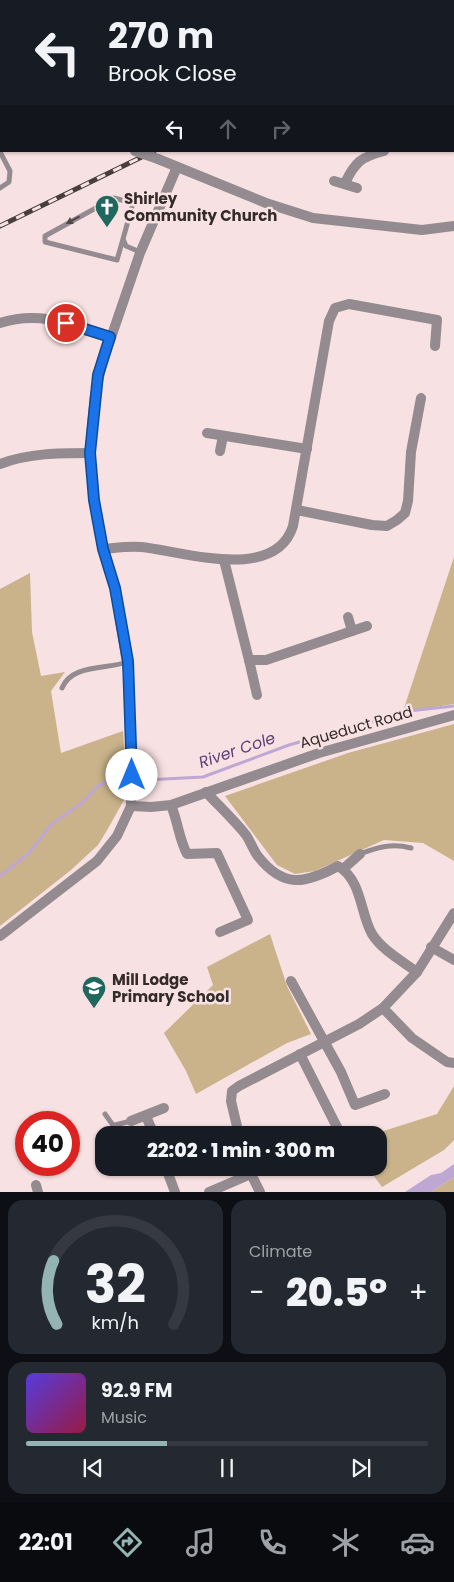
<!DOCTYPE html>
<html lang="en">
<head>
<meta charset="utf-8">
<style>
	:root { --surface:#171b24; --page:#242831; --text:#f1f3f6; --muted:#9ea1a6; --line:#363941; --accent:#93b4b2 }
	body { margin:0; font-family:Poppins,sans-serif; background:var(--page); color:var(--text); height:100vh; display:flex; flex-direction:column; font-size:19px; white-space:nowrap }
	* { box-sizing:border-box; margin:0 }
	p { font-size:16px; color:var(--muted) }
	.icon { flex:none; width:28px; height:28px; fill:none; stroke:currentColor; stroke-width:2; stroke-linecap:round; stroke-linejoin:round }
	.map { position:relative; height:1192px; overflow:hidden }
	.drawer { display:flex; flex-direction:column; gap:8px; padding:8px; background:#0d0f14; flex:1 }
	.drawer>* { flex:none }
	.top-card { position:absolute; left:0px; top:0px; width:455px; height:152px; box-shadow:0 1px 4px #0004; background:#171b24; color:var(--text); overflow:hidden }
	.speed { position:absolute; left:15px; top:1111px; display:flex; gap:10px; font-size:25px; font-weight:700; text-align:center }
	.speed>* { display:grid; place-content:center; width:65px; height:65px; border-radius:50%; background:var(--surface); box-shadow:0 1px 4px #0004; line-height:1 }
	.speed .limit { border:8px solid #d22; background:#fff; color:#111 }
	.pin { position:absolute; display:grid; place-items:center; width:42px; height:42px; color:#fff; margin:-21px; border:2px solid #fff; border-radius:50%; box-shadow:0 1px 5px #0007 }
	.me { position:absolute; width:55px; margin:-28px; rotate:0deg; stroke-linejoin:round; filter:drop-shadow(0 0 4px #0008) }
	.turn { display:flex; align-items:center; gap:18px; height:105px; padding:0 25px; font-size:22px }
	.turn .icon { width:65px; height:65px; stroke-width:2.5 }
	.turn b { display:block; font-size:35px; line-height:42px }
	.lanes { display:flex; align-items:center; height:48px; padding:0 25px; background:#0003; justify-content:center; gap:25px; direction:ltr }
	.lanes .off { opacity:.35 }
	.big { font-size:38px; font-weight:800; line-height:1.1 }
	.drawer .widget { flex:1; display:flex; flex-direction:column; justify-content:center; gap:8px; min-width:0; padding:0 18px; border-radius:15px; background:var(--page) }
	.drawer .dial { align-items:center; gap:0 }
	.dial svg { height:130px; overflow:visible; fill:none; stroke:var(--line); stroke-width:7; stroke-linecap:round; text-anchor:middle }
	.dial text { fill:var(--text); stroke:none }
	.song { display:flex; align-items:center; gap:15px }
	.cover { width:60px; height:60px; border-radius:8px; background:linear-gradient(135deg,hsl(250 70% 55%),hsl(340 70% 35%)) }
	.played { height:5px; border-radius:2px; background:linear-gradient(90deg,var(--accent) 35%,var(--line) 35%) }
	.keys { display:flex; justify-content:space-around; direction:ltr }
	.heat { display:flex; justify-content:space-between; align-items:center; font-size:28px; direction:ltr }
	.drawer .tiles { flex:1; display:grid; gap:8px; grid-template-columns:1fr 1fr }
	.widget:last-child { grid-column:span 2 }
	.trip { position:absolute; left:95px; top:1126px; width:292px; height:50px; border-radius:15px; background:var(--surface); box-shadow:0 1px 4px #0004; font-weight:800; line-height:50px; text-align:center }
	.menu { display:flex; height:80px; justify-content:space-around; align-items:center; background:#090b0e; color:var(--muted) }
	.menu .icon { width:35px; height:35px }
	.menu .active { color:var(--accent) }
	.menu b { font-size:22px; color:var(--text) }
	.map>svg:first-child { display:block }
</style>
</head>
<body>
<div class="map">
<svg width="454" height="1192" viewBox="0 0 454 1192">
	<rect width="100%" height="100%" fill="#f8e1e2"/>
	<g fill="#cab38a">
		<polygon points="454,557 454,704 409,711 404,708"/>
		<polygon points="30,573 32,632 41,676 65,672 51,691 61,753 123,731 126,769 124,800 106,832 98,845 71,870 0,926 0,589"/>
		<polygon points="454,724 454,861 423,843 384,840 315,871 295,874 277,865 225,796 348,753"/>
		<polygon points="270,934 287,986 311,1034 287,1043 196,1094 186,1071 164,1033 213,985 207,967"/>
		<polygon points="454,1086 454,1140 444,1150 382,1187 368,1168 379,1168 379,1135 371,1135 437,1114"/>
		<polygon points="454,1177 454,1192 431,1192"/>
	</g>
	<polygon fill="#bfa7d4" points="454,1164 454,1177 431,1192 405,1192 431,1175 441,1173"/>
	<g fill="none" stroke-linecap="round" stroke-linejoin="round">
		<polyline stroke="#bfa7d4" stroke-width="3" points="0,876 28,854 52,824 83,802 98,786 119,777 145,780 203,777 289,745 409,711 454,706"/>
		<g stroke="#938b90" stroke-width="5">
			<polyline points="0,152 10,171 9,182 0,188"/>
			<polyline points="123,239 117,260 45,242 45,236 114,198 133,203 123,239 126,246 140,252"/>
			<path d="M62,688C72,664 105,670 127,662"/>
			<path d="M360,854C378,847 392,843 411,848"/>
			<polyline points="105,1114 120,1135"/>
			<polyline points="115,1125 131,1121"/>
		</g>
		<g stroke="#938b90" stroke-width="10">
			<polyline points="137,0 141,1"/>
			<polyline points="213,1 218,0"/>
			<polyline points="0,117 1,105"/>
			<polyline points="334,181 357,188"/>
			<path d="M345,183C355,162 361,157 384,151"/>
			<path d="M0,323C40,310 72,325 110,337"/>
			<polyline points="207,433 307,449"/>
			<polyline points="220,451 223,436"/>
			<path d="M0,464C29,453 60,453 90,453"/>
			<polyline points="297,510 372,525 387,526 397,520 405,513 408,501 411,452 421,398"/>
			<path d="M103,549C115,548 129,546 141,547C183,551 275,583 293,526L329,321L335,308L349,304L437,320L435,346"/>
			<polyline points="224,560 249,660 266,660 367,626"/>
			<polyline points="348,617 352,631"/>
			<polyline points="249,660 257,695"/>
			<path d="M206,792C219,806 234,820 246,835C250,841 253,849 257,855C283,889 305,884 338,866C362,880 360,913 372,934C382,950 402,961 417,972"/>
			<path d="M171,805C178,822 179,839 187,854L217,853L248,920L220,932"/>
			<polyline points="343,869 360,854"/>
			<polyline points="431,947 454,960"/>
			<polyline points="291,981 341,1072 355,1105 385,1094"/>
			<polyline points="383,1008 412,1038 447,1062 454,1063"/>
			<polyline points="300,1054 341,1135"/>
			<polyline points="146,1116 154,1135"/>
			<polyline points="131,1121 164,1108"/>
			<polyline points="239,1135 231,1101 232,1091 239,1086 359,1024 383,1008 417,972 454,913"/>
			<polyline points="166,1168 175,1192"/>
			<polyline points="251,1174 260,1192"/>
			<polyline points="36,1185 38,1192"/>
			<polyline points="209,1192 251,1174 249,1168"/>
		</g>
		<g stroke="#938b90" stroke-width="10">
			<polyline points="0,117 1,117"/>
			<polyline points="158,159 266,203 313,218 422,230 454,226"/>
			<polyline points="131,806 151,807 171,805 319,753 454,715"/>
			<polyline points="0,936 97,861 117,836 131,806 129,676 115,588 103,549 94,500 90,453 92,426 95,395 102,364 140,253 177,167"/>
		</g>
		<defs>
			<polyline id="rail" points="0,226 154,151"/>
		</defs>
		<use href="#rail" stroke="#483e3e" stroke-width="5"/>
		<use href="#rail" stroke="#f8e1e2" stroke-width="3" stroke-dasharray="9" stroke-linecap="butt"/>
		<polyline stroke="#938b90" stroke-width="10" points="135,151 158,159"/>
	</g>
	<defs><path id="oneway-solid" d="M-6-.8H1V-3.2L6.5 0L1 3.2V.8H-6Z" transform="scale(1.25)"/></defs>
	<use fill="#504749" href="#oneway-solid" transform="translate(73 220) rotate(151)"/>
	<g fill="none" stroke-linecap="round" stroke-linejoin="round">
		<defs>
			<polyline id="route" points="66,323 110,337 98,375 90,453 94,500 103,549 115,588 128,661 132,775"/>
		</defs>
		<use href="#route" stroke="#114b97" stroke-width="12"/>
		<use href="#route" stroke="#1a73e8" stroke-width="9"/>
	</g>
	<defs>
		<symbol id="church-pin" viewBox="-11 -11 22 30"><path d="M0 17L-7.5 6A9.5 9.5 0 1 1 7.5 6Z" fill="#20685e" stroke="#f8e1e2"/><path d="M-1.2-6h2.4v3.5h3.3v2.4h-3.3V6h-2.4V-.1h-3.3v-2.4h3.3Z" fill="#fff"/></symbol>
		<symbol id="school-pin" viewBox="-11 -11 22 30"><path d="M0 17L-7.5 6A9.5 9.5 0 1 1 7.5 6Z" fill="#20685e" stroke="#f8e1e2"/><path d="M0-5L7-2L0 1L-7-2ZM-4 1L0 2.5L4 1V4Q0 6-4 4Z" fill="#fff"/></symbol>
	</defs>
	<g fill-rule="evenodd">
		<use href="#church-pin" x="93" y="193" width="28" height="38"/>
		<use href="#school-pin" x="80" y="974" width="28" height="38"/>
	</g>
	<g text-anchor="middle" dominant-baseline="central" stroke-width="5" stroke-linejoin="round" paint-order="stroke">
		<g font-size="15" font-weight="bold" fill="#332a2a" stroke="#f8e1e2" text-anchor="start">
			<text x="124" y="198">Shirley<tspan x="124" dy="17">Community Church</tspan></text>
			<text x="112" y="979">Mill Lodge<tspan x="112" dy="17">Primary School</tspan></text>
		</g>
		<g font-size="15" fill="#332a2a" stroke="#f8e1e2">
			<text transform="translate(356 727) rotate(-16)">Aqueduct Road</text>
		</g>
		<g font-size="16" font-style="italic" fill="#5f3f78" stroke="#f8e1e2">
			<text transform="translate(237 750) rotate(-19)">River Cole</text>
		</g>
	</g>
</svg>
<div class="speed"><div class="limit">40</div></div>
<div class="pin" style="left:66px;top:323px;background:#d93025"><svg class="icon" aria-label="arrive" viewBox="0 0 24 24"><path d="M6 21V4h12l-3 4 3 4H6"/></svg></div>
<svg class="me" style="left:132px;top:775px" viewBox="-20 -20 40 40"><circle r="19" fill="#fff"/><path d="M0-13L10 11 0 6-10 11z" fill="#1a73e8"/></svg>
<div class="trip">22:02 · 1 min · 300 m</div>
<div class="top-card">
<div class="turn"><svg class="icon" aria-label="left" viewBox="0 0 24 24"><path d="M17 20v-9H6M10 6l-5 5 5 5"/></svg><div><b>270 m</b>Brook Close</div></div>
<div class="lanes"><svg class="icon" aria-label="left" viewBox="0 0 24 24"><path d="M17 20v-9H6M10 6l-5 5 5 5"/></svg><svg class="icon off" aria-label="ahead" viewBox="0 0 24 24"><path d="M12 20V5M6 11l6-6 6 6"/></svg><svg class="icon off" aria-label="right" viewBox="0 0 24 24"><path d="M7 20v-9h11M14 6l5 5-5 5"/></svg></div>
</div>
</div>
<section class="drawer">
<div class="tiles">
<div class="widget dial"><svg viewBox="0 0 100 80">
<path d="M14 69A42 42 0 1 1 86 69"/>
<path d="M14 69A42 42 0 0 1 12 30" stroke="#93b4b2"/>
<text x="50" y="56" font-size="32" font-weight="700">32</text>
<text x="50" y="72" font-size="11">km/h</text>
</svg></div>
<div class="widget"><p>Climate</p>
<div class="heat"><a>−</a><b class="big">20.5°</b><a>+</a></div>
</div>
<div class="widget">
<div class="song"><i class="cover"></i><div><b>92.9 FM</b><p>Music</p></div></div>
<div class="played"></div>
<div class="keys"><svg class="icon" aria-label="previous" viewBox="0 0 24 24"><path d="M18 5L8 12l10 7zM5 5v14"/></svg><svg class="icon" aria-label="pause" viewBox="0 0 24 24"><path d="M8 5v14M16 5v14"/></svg><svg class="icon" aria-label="next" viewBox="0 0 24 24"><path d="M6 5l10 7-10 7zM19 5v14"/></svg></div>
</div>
</div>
</section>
<nav class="menu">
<b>22:01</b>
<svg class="icon active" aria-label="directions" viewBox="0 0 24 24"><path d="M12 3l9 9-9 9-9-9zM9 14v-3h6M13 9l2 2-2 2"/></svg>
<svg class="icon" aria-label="music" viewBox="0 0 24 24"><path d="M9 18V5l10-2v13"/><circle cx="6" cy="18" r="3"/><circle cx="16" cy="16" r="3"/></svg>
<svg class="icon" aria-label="phone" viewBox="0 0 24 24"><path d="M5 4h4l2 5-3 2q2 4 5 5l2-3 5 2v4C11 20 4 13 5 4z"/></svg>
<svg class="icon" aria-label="climate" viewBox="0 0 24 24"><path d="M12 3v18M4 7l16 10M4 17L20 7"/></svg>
<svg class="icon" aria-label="car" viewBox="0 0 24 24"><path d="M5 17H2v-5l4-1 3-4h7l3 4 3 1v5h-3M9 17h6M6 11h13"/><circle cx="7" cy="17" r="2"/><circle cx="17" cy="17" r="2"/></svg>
</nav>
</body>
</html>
